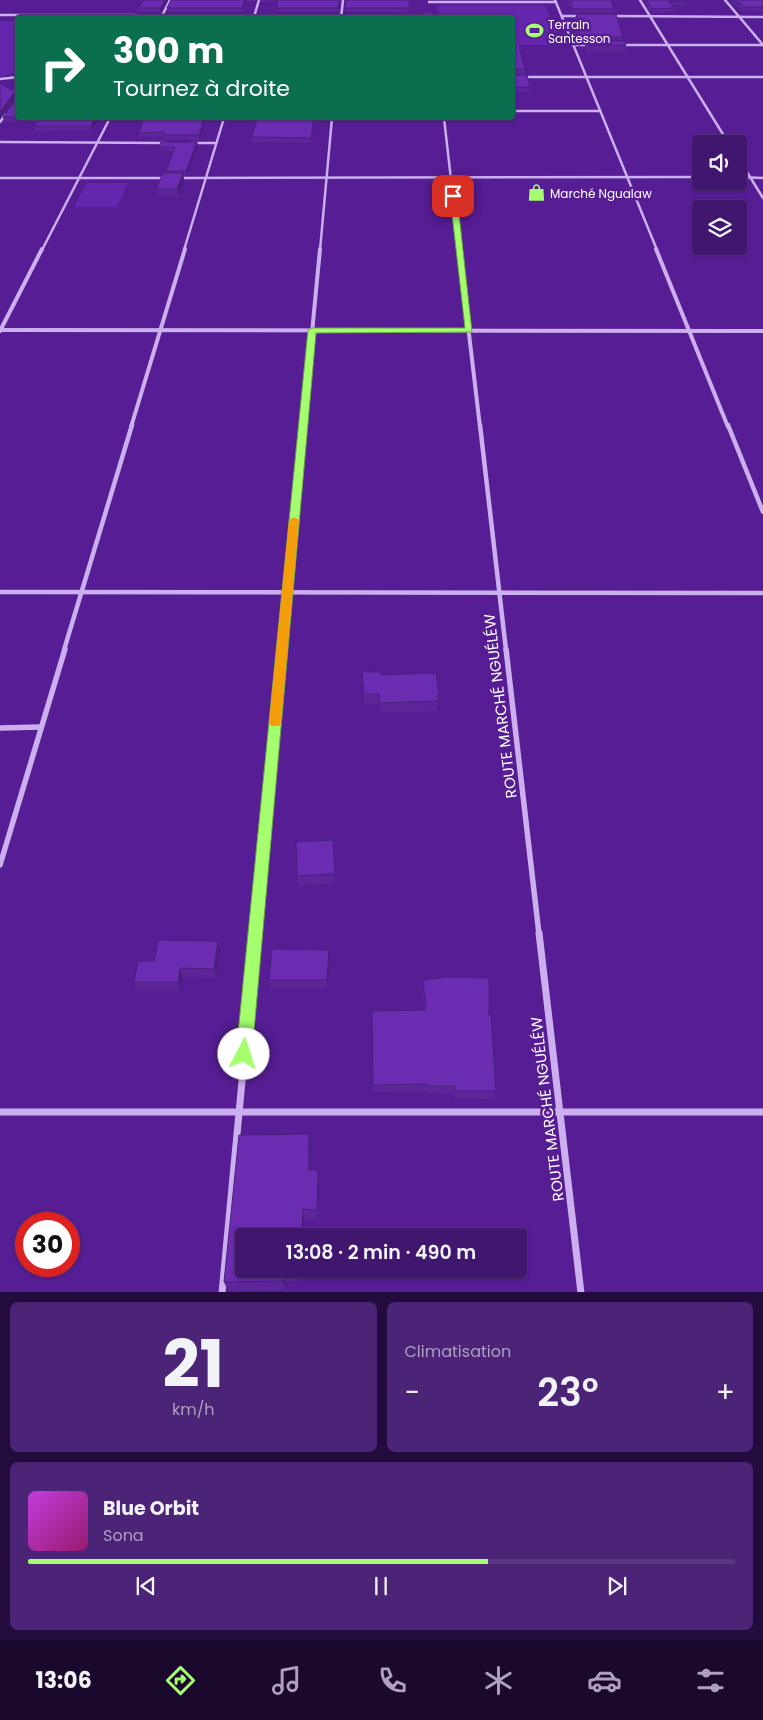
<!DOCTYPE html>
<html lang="fr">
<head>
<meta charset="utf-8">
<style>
	:root { --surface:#40166f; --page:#4b2377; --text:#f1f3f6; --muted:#ae9fc3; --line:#593582; --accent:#a4fe6e }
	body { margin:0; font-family:Poppins,sans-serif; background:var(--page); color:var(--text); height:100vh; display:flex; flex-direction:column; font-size:19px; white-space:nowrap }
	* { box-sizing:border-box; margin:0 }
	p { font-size:16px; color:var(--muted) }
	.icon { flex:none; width:28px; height:28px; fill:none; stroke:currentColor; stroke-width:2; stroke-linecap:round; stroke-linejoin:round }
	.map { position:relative; height:1292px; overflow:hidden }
	.sheet { display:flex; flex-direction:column; gap:10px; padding:10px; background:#230c3d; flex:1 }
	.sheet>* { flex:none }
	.top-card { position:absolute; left:15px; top:15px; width:500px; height:105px; border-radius:5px; box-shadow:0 1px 4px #0004,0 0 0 1px var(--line); background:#0b6e4f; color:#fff; overflow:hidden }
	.tools { position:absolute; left:692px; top:135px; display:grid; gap:10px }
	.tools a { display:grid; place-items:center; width:55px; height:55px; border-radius:5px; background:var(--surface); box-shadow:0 1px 4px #0004,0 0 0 1px var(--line); font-size:25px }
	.speed { position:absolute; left:15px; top:1212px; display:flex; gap:10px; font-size:25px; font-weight:700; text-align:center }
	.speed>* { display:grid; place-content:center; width:65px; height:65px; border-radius:50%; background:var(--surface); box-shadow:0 1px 4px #0004,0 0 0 1px var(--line); line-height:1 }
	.speed .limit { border:8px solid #d22; background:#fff; color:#111 }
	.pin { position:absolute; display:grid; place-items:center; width:42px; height:42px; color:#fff; margin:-21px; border-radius:10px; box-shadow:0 2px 8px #0006 }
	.me { position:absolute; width:55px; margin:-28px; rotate:5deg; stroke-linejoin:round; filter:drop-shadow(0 0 4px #0008) }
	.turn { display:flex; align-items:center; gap:18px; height:105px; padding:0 15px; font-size:22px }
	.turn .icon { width:65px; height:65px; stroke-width:2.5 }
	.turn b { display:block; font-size:35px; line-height:42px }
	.big { font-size:38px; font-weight:600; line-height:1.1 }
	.sheet .tile { flex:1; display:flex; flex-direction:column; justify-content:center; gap:8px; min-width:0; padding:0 18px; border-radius:8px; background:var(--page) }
	.sheet .dial { align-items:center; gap:0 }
	.dial b { font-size:65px; line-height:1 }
	.song { display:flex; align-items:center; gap:15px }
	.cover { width:60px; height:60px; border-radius:8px; background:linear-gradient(135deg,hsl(290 70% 55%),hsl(320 70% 35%)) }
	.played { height:5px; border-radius:2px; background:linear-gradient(90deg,var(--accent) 65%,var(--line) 65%) }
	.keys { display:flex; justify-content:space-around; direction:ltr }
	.heat { display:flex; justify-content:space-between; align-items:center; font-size:28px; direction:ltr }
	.sheet .tiles { flex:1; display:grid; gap:10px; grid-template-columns:1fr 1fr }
	.tile:last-child { grid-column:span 2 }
	.trip { position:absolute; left:235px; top:1228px; width:292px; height:50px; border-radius:5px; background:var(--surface); box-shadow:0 1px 4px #0004,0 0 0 1px var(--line); font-weight:600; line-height:50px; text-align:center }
	.dock { display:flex; height:80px; justify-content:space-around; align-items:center; background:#1a092c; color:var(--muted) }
	.dock .icon { width:35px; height:35px }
	.dock .active { color:var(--accent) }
	.dock b { font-size:22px; color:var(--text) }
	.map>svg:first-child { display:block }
</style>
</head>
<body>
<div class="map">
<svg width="763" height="1293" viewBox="0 0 763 1293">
	<rect width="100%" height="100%" fill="#561d94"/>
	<g fill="#6426ad">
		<polygon points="437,5 545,5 561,45 513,45 512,18 439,17"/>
		<polygon points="0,21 18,21 17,72 0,77"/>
		<polygon points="87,183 128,183 117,207 74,207"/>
	</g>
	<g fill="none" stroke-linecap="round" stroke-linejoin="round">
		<g stroke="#ccafef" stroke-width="2.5">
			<polyline points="555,0 657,250"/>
			<polyline points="640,0 729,144"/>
			<polyline points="725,0 763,45"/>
			<polyline points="429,2 556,2"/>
			<polyline points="0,15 138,15"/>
			<polyline points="234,16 283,16"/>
			<polyline points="392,16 431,15"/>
			<polyline points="562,16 583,16"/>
			<polyline points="611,16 763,17"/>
			<polyline points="254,17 259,0"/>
			<polyline points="161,18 170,0"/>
			<polyline points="341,18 343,0"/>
			<polyline points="574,45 593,45"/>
			<polyline points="621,45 763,45"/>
			<polyline points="512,77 763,77"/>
			<polyline points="0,79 18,77"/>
			<polyline points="512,111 600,111"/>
			<polyline points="444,118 459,250"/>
			<polyline points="0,122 6,114"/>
			<polyline points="0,142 165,143"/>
			<polyline points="191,143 216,143"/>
			<polyline points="739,159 763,198"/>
			<polyline points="739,177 763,178"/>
			<polyline points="0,178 166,178"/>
			<polyline points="179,178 701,177"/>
			<polyline points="42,250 110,118"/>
			<polyline points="184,250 224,118"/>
			<polyline points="320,250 332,118"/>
		</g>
		<g stroke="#ccafef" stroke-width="4">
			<polyline points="459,249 480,427"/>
			<polyline points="656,249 728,427"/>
			<polyline points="0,330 763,331"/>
			<polyline points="0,331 42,249"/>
			<polyline points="131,427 185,249"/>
			<polyline points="303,427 320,249"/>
		</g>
		<g stroke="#ccafef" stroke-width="4.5">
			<polyline points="480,425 506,650"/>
			<polyline points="728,425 763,512"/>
			<polyline points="0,592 763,593"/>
			<polyline points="64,650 132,425"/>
			<polyline points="282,650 303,425"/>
		</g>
		<g stroke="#ccafef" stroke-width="5.5">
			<polyline points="506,649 539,934"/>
			<polyline points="0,728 41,727"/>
			<polyline points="0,865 65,649"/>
			<polyline points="256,934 282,649"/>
		</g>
		<g stroke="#ccafef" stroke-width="7">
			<polyline points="539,933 581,1293"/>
			<polyline points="0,1112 763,1112"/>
			<polyline points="222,1293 256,933"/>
		</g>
	</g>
	<g fill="#5c2699">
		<polygon points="144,0 168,0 160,12 138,12 138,8"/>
		<polygon points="171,0 256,0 255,2 246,2 242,12 167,12 167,8"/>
		<polygon points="262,0 340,0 338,12 278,12 278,1 262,2"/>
		<polygon points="346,0 411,0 408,12 345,12"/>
		<polygon points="568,0 611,0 614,9 614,13 573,13"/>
		<polygon points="644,0 685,0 686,1 685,5 671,5 674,8 673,12 651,13"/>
		<polygon points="731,0 763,0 763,11 743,11 740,7 736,7"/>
		<polygon points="576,14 623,37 622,41 626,45 625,52 588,52 585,48 586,42 581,42 570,27 571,22 576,22 575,19"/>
		<polygon points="512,45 525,69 525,74 512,74"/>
		<polygon points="512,75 530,87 529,92 512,93"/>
		<polygon points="3,117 99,118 92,130 35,131 34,126 37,122 4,122"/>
		<polygon points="144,118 206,118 200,140 164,140 164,137 139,138 139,133"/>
		<polygon points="258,118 329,118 315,118 311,143 252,142 251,137"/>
		<polygon points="334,118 374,118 374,119 335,118"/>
		<polygon points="197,142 198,146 186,175 183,175 184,181 179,197 158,197 156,189 166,173 166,171 173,151 159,151 159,147"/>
		<polygon points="362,672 381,675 439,695 437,711 380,713 379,704 364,704"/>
		<polygon points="333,840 335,883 298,886 297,876"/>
		<polygon points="220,950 216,978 183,977 180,991 137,991 134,982 154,961"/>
		<polygon points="329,959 328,989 270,989 269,980"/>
		<polygon points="423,980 489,1015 496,1091 495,1099 455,1098 454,1094 426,1093 426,1091 373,1092 373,1085 424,1010 423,988"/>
		<polygon points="311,1145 310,1170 318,1170 319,1181 318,1219 304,1219 244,1269 303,1269 302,1281 285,1281 285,1290 228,1291 224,1282"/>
	</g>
	<g fill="#4b1f7d">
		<polygon points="165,0 168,0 160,12 160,8"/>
		<polygon points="245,0 246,0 246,2 242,12 242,8"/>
		<polygon points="17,89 18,94 0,118 0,112"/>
		<polygon points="95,118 99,118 92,130 91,126"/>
		<polygon points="204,118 206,118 200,140 199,135"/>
		<polygon points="314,118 315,118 311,143 311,138"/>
		<polygon points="197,142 198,146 186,175 186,171"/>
		<polygon points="183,173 184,181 179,197 177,189"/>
		<polygon points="218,941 220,950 216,978 214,969"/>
		<polygon points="329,950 329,959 328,989 327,980"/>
		<polygon points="180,968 183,977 180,991 178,982"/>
		<polygon points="309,1134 311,1145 310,1181 309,1170"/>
		<polygon points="318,1170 319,1181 318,1219 317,1210"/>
		<polygon points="303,1209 304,1219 304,1236 302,1236"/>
		<polygon points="301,1269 303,1269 302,1281 301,1272"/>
		<polygon points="283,1272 285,1281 285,1290 283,1281"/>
	</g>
	<g fill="#6b2cb2" stroke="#4b1f7d">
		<polygon points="144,0 165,0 160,8 138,8"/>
		<polygon points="171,0 245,0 242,8 167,8"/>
		<polygon points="278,0 339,0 338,8 277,8"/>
		<polygon points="346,0 410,0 408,8 345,8"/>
		<polygon points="570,0 611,0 614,9 573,9"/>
		<polygon points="647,0 685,0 686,1 668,1 674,8 652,9"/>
		<polygon points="735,0 763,0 763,7 743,7 740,3 737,3"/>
		<polygon points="133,14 158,14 160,16 163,14 240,14 238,18 131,18"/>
		<polygon points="277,14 338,14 341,16 344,14 396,14 397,18 276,18"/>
		<polygon points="576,14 616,14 623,37 582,37 571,22 579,22"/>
		<polygon points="586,41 625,41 626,45 589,45"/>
		<polygon points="512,45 519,45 525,69 512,69"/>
		<polygon points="512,75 527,75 530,87 512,88"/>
		<polygon points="0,83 11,90 18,84 18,90 17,89 0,112"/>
		<polygon points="18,97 18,117 3,117"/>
		<polygon points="40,118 95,118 91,126 34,126"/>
		<polygon points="144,118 204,118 199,135 163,135 165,132 139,133"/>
		<polygon points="258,118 314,118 311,138 251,137"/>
		<polygon points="161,142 197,142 186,171 166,171 175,147 159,147"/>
		<polygon points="163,173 183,173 177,189 156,189"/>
		<polygon points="362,672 380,672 381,675 436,673 439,695 437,695 438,701 380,703 379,694 364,694"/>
		<polygon points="333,840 335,874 297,876 296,842"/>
		<polygon points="158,940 218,941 214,969 180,968 178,982 134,982 138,961 154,961"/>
		<polygon points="272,949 329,950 327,980 269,980"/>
		<polygon points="448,977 489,978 489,1015 491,1015 496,1091 455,1091 455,1086 427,1086 427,1084 373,1085 372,1011 426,1010 423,980"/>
		<polygon points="309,1134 309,1170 318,1170 317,1210 303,1209 302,1236 244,1236 244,1269 301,1269 301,1272 283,1272 283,1281 224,1282 239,1135"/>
	</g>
	<polygon fill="#a4fe6e" stroke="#6ba548" points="453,194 457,196 472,332 316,333 252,1054 250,1059 244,1062 238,1059 236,1054 308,330 312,328 465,328 450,196"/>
	<polygon fill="#f59e0b" points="294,517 299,520 281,723 279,726 271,726 269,723 289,520"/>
	<defs>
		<symbol id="stadium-bare" viewBox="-9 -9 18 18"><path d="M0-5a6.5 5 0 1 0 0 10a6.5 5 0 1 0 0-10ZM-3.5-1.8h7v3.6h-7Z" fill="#a4fe6e" stroke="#561d94" stroke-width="2.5" paint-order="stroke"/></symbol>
		<symbol id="shop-bare" viewBox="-9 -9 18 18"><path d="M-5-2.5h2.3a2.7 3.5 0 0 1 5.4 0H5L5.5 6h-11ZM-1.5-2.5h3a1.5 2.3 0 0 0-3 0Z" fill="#a4fe6e" stroke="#561d94" stroke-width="2.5" paint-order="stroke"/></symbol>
	</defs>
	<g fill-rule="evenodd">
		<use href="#stadium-bare" x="522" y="18" width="25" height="25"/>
		<use href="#shop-bare" x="524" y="180" width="25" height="25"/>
	</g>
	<g text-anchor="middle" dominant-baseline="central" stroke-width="5" stroke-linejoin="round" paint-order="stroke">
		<g font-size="12" fill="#fff" stroke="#561d94" text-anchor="start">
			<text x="548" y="24">Terrain<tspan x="548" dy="14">Santesson</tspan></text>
			<text x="550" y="193">Marché Ngualaw</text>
		</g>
		<g font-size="15" fill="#fff" stroke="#561d94">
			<text transform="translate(500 706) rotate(-97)">ROUTE MARCHÉ NGUÉLÉW</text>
			<text transform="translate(547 1109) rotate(-97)">ROUTE MARCHÉ NGUÉLÉW</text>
		</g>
	</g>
</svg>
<div class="tools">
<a><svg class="icon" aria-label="sound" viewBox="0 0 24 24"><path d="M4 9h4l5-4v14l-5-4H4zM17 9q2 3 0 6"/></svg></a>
<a><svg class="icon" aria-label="layers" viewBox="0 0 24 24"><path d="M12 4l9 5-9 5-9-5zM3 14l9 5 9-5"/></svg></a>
</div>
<div class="speed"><div class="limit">30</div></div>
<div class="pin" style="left:453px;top:196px;background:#d93025"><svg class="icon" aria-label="arrive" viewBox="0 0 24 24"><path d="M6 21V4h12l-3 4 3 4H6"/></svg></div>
<svg class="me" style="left:244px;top:1054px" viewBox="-20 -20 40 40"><circle r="19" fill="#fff"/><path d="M0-13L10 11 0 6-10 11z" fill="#a4fe6e"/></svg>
<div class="trip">13:08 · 2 min · 490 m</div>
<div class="top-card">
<div class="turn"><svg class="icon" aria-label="right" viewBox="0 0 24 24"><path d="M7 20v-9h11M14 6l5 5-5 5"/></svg><div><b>300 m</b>Tournez à droite</div></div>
</div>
</div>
<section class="sheet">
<div class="tiles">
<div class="tile dial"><b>21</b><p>km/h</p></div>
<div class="tile"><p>Climatisation</p>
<div class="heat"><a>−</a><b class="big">23°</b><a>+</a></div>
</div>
<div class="tile">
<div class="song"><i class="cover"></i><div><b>Blue Orbit</b><p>Sona</p></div></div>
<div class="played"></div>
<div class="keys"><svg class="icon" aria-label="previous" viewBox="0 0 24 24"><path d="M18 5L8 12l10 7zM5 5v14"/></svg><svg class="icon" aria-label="pause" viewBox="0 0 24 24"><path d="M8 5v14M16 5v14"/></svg><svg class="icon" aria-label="next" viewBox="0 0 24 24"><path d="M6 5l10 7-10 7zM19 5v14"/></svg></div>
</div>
</div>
</section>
<nav class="dock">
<b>13:06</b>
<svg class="icon active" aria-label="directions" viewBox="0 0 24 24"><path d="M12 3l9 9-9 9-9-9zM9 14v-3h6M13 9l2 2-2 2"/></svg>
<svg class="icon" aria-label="music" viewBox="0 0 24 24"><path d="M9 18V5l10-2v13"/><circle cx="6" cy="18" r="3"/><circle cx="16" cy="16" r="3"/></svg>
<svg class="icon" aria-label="phone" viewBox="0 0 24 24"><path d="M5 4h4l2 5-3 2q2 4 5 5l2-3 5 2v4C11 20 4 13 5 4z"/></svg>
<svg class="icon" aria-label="climate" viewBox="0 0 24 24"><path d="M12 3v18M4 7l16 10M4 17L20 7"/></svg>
<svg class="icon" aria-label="car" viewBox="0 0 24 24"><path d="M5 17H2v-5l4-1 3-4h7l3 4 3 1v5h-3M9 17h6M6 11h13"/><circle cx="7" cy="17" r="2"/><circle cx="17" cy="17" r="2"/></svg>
<svg class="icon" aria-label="filters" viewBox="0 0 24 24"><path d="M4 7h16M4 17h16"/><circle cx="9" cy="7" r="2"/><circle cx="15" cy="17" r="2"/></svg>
</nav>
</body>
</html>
